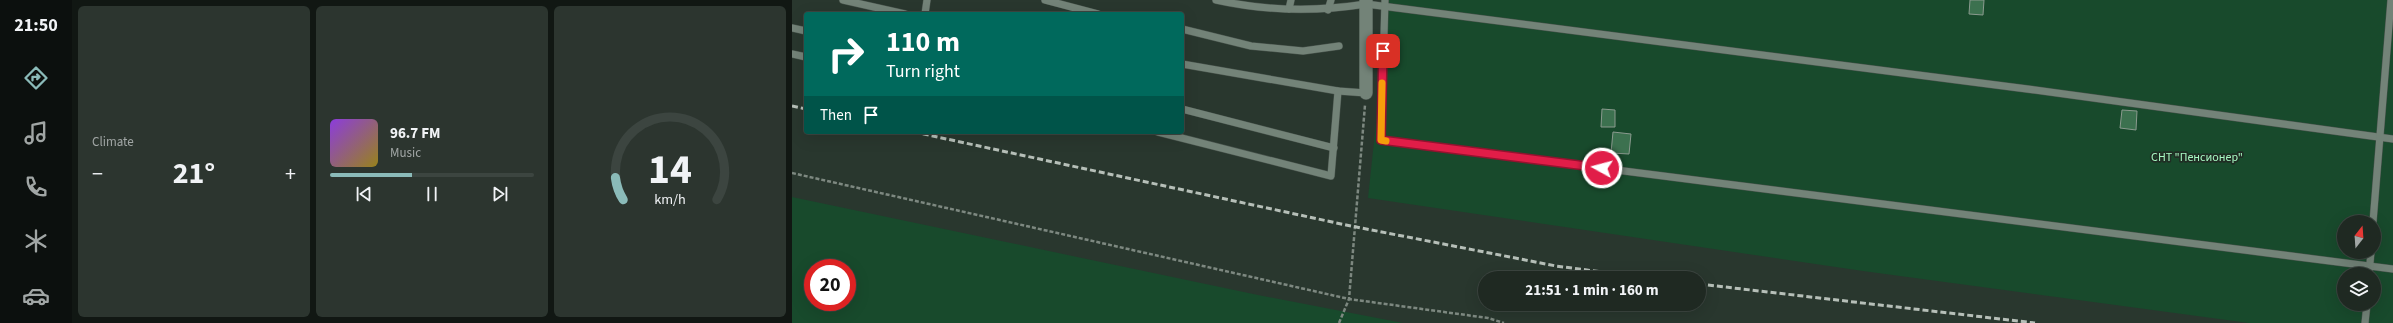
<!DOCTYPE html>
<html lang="en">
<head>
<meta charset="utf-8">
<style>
	:root { --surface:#1f2922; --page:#2c352f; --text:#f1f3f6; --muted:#a1a6a5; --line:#3c4540; --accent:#8bbbb9 }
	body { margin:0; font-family:"Source Sans 3",sans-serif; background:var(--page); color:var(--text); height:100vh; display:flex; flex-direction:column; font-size:15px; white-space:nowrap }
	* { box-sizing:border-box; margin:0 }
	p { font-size:13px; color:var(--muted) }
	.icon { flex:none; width:22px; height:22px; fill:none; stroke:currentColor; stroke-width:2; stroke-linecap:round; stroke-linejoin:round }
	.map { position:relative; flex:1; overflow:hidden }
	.sheet { display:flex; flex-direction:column; gap:6px; padding:6px; background:#111713; width:720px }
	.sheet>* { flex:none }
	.banner { position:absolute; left:12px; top:12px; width:380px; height:122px; border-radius:4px; box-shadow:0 4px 16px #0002,0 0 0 1px var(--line); background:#00695c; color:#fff; overflow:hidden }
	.needle { width:26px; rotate:17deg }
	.controls { position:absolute; left:1545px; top:215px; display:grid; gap:8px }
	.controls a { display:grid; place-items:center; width:44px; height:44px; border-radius:50%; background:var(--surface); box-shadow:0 4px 16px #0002,0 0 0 1px var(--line); font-size:20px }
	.speed { position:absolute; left:12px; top:259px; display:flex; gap:8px; font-size:20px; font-weight:700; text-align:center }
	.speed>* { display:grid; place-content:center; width:52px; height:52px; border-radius:50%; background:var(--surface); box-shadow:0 4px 16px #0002,0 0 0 1px var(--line); line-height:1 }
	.speed .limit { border:6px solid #d22; background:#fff; color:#111 }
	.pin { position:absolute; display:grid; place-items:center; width:34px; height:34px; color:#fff; margin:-17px; border-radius:8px; box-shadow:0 2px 6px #0006 }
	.me { position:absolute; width:44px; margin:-22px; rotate:277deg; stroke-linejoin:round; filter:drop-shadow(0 0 3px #0008) }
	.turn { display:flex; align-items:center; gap:14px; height:84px; padding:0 16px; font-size:18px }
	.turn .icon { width:52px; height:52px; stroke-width:2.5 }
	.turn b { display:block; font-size:28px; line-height:34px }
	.then { display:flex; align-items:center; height:38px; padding:0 16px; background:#0003; gap:8px; font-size:15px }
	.big { font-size:30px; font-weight:700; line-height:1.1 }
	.sheet .widget { flex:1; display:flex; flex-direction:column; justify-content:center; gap:6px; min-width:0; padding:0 14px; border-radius:6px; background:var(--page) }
	.sheet .dial { align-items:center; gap:0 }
	.dial svg { height:104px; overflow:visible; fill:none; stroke:var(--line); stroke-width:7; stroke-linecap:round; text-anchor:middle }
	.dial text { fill:var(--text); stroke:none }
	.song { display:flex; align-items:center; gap:12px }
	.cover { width:48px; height:48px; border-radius:6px; background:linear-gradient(135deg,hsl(270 70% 55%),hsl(50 70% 35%)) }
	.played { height:4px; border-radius:2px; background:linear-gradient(90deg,var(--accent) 40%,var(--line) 40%) }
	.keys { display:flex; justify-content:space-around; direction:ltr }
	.heat { display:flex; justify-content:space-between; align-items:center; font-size:22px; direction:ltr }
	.sheet .tiles { flex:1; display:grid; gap:6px; grid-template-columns:repeat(3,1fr) }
	.trip { position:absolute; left:686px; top:271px; width:228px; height:40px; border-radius:20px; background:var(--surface); box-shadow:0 4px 16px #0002,0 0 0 1px var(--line); font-weight:700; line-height:40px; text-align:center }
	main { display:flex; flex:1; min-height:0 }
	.tab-bar { display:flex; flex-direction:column; width:72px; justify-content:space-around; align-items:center; background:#0c100e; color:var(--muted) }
	.tab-bar .icon { width:28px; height:28px }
	.tab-bar .on { color:var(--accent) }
	.tab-bar b { font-size:18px; color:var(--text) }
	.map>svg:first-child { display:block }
</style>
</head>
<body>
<main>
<nav class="tab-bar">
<b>21:50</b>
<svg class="icon on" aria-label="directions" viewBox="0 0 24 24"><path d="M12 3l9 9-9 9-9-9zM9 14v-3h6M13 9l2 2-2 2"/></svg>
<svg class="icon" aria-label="music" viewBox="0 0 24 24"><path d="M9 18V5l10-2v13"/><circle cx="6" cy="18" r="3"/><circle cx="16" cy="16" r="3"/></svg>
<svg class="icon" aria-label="phone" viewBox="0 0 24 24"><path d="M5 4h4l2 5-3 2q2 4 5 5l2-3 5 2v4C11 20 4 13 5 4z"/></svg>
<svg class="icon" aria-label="climate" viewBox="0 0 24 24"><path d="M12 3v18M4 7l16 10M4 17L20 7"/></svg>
<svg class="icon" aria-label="car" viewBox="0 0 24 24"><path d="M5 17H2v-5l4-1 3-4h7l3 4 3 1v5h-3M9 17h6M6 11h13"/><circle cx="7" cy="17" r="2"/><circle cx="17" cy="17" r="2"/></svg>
</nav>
<section class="sheet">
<div class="tiles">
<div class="widget"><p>Climate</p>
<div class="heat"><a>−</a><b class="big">21°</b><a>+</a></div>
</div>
<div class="widget">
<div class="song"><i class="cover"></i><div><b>96.7 FM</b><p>Music</p></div></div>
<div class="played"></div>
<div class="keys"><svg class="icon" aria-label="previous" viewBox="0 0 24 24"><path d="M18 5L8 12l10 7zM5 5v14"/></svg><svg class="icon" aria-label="pause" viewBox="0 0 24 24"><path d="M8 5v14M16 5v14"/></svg><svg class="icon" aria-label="next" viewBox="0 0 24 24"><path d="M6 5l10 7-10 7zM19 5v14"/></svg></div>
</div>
<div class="widget dial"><svg viewBox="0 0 100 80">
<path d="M14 69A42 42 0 1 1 86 69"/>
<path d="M14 69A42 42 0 0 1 8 52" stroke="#8bbbb9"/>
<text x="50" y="56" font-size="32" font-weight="700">14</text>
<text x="50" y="72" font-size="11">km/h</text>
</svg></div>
</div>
</section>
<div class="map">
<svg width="1601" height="323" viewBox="0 0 1601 323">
	<rect width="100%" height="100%" fill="#29372e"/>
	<g fill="#184a2c" fill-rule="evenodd">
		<path d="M597,0H1601V323H1457L1071,271L576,198ZM1552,222H1582V252H1552ZM1552,274H1582V304H1552Z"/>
		<path d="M0,197L466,295L611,323H0ZM21,268H55V302H21Z"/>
	</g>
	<g fill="#3c714f" stroke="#8a9a8e">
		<polygon points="1178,0 1192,0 1191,15 1177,14"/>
		<polygon points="810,109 823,110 823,127 809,127"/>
		<polygon points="1330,110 1345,111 1344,130 1328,128"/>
		<polygon points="821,132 839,134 837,154 819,153"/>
	</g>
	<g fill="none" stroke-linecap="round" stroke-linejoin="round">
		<defs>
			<g id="lane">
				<polyline points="51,0 113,14"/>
				<polyline points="253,0 306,14"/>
				<path d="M424,0C474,11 523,12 574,4L1243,90L1601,139"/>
				<polyline points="593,0 589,140 1601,269"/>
				<polyline points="497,9 499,0"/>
				<polyline points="536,10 539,0"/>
				<polyline points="133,14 135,0"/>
				<polyline points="0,28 14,31"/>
				<polyline points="390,29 459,46 511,51 547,46"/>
				<polyline points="0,54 14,57"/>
				<polyline points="390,64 546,91 574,93"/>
				<polyline points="390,109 542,148"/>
				<polyline points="366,132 539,176 546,91"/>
				<polyline points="1581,222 1599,0"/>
				<polyline points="1577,274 1579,252"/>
				<polyline points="1573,323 1575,304"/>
			</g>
			<polyline id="street" points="574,0 574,93"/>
		</defs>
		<use href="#lane" stroke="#47524b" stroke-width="8"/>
		<use href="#street" stroke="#47524b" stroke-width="14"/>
		<g stroke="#7d8880" stroke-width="2.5" stroke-dasharray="4 2" stroke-linecap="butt">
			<polyline points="0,173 557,299 696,318 712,323"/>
			<polyline points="547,323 557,299 573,105"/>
		</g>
		<use href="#lane" stroke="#738378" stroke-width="7"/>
		<use href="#street" stroke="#738378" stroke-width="13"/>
		<g stroke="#b6bfb8" stroke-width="3" stroke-dasharray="6 3" stroke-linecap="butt">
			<polyline points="0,106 14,109"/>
			<polyline points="122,132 554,225 764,266 857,278"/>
			<polyline points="907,284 1243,323"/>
		</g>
	</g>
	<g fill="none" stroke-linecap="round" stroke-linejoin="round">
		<defs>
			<polyline id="route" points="591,51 589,140 810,168"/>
		</defs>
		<use href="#route" stroke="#92132f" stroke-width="10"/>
		<use href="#route" stroke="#e11d48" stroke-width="7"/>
		<polyline stroke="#f59e0b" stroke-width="7" points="590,83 589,140 594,141"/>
	</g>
	<g text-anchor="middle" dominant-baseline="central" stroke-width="3.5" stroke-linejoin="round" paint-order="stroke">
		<g font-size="12" fill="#a7f8c2" stroke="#202d24">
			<text x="1405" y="157">СНТ "Пенсионер"</text>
		</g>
	</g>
</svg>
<div class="controls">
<a><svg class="needle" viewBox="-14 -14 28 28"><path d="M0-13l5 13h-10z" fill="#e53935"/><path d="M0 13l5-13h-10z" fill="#a1a6a5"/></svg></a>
<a><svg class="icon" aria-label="layers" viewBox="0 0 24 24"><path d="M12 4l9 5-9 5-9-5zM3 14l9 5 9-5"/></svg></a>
</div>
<div class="speed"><div class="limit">20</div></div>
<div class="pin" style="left:591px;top:51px;background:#d93025"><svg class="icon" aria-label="arrive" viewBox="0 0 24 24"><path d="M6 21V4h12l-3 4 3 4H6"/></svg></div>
<svg class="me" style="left:810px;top:168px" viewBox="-20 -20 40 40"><circle r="17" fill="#e11d48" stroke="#fff" stroke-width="3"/><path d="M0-11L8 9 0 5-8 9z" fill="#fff"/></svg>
<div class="trip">21:51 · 1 min · 160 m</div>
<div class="banner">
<div class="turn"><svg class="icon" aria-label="right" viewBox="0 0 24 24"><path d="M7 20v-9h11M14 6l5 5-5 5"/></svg><div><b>110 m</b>Turn right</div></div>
<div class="then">Then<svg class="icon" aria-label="arrive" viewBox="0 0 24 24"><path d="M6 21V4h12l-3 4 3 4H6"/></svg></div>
</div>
</div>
</main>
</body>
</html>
